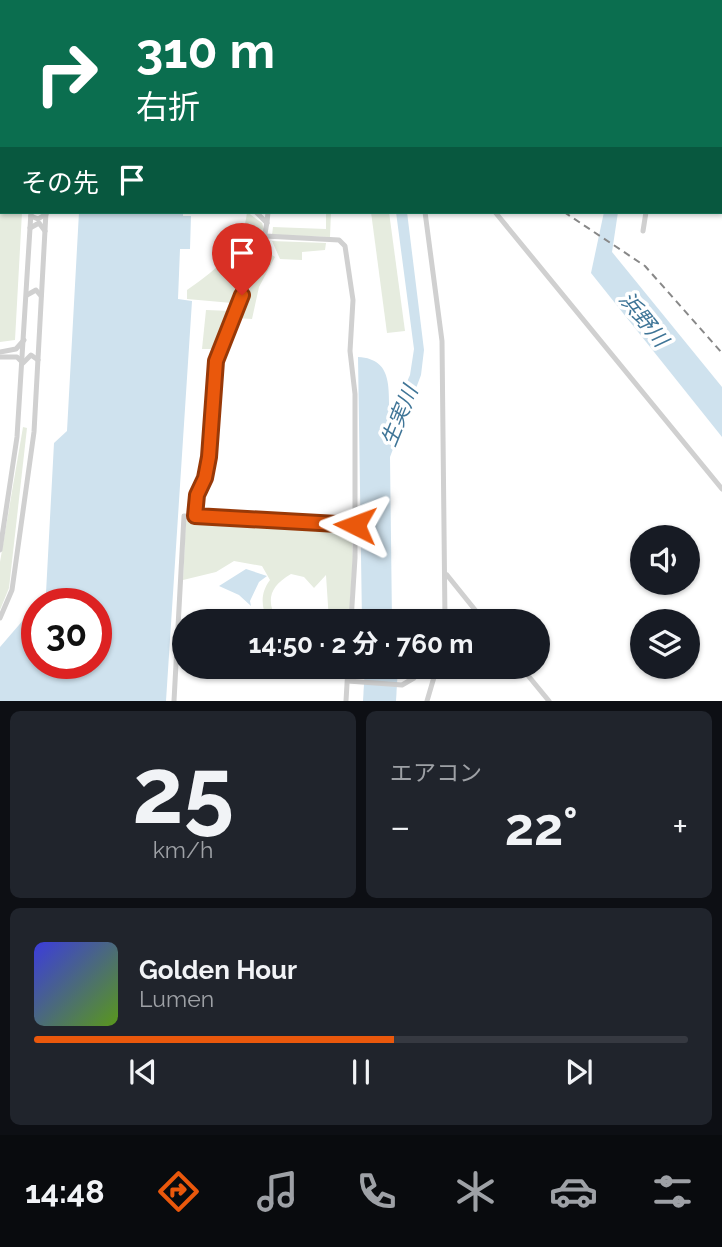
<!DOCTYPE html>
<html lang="ja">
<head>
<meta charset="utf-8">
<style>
	:root { --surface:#171b24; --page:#20242c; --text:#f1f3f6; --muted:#9ea1a6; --line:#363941; --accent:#ea580c }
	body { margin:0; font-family:Raleway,"Noto Sans JP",sans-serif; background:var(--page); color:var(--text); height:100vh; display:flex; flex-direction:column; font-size:26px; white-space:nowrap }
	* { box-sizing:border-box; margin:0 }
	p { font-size:23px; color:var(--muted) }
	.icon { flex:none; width:38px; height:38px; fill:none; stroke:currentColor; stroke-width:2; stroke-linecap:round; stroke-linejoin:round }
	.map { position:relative; height:701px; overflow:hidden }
	.details { display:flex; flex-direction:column; gap:10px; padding:10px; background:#0d0f14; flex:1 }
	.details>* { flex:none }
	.top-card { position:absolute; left:0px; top:0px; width:723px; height:214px; box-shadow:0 2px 5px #0004; background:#0b6e4f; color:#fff; overflow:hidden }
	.fabs { position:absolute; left:630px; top:525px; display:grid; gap:14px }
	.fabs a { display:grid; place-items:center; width:70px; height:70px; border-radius:50%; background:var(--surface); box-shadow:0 2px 5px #0004; font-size:35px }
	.speed { position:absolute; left:21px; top:588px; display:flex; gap:14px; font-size:35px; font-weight:700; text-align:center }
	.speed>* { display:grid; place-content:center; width:91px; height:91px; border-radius:50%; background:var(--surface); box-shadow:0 2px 5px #0004; line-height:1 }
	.speed .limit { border:10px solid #d22; background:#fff; color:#111 }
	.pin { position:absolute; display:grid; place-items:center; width:60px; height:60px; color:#fff; margin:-72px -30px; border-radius:50% 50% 50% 0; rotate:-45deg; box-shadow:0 0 7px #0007 }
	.pin .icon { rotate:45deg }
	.me { position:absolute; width:77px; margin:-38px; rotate:273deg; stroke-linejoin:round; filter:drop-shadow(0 0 5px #0008) }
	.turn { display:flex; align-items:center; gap:24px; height:147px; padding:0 21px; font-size:32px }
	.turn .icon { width:91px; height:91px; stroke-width:2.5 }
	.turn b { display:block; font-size:49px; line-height:60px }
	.then { display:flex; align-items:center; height:66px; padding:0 21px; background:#0003; gap:14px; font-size:26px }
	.big { font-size:52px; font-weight:700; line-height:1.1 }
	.details .widget { flex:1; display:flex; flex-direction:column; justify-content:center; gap:10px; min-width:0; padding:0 24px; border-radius:10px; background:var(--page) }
	.details .dial { align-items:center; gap:0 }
	.dial b { font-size:91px; line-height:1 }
	.song { display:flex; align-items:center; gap:21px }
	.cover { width:84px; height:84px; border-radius:10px; background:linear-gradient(135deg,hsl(240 70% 55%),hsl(90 70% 35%)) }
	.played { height:7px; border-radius:4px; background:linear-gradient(90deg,var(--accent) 55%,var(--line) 55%) }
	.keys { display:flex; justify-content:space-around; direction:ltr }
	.heat { display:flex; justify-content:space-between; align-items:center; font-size:38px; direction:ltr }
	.details .tiles { flex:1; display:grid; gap:10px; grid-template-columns:1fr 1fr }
	.widget:last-child { grid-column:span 2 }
	.trip { position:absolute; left:172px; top:609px; width:378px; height:70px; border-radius:35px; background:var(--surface); box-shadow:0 2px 5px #0004; font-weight:700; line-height:70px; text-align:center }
	.tabs { display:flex; height:112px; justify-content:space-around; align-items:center; background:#090b0e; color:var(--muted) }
	.tabs .icon { width:49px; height:49px }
	.tabs .selected { color:var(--accent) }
	.tabs b { font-size:32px; color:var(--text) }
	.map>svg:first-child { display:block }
</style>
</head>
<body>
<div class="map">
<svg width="722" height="701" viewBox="0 0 722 701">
	<rect width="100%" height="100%" fill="#fff"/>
	<g fill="#e6ecdf">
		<polygon points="0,7 2,212 22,212 15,340 0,342"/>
		<path d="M247,212L262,223L264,229L232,303L187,299V290C215,271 244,247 247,212Z"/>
		<polygon points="326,212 331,212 330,237 272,235 273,227 326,229"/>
		<polygon points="371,212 389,212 405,331 387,333"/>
		<polygon points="272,241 326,243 325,250 302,252 302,260 280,259"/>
		<polygon points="263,249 275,257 259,287 252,319 236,318"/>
		<polygon points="206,310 231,311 215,349 202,349"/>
		<polygon points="23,427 27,428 9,588 0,610 0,562"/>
		<path d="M186,518L351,528L353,558L349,621H329L326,575L314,588L304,577L291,574C269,587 266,600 277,621H268C261,607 260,593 270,580L262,566L234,561L216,572L183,580Z"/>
	</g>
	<g fill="#cfe2ee">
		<polygon points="79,212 183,212 183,216 191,216 190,249 180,249 178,299 192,301 166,701 0,701 0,647 37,604 37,663 96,663 96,604 37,604 46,593 54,443 67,431"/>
		<path d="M396,212H407L424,350L421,375L390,457L392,621H362L358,357C396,359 387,393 390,420L410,375L414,349Z"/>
		<polygon points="604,212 618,212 612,252 722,387 722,437 591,273"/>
		<polygon points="246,569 267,576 259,582 250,601 251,606 239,595 219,586"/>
		<polygon points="365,667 398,667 396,701 363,701"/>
	</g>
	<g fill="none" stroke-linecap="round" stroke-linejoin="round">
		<g stroke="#cfe2ee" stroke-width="6">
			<polyline points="643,0 644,2"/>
			<polyline points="398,2 398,0"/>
		</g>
		<g stroke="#d0d0d0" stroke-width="5">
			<polyline points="333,0 341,2"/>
			<polyline points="391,0 394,2"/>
			<polyline points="636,0 637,2"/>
			<polyline points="649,0 650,2"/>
			<polyline points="698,0 705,2"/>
			<polyline points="264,2 264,0"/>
			<polyline points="282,2 283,0"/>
			<polyline points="491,2 491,0"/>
			<polyline points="509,2 509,0"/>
			<polyline points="526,2 527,0"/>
			<polyline points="691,2 691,0"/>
			<polyline points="719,2 721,0"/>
			<polyline points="721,56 722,56"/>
			<polyline points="721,86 722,87"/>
			<polyline points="721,121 722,121"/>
			<polyline points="721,155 722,155"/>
			<polyline points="256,212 267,223"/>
			<polyline points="425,212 442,341 445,621"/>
			<polyline points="495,212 722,489"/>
			<polyline points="31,216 38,219 46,214"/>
			<polyline points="30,228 39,223 45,231"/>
			<polyline points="643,231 646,212"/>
			<polyline points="265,236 339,240 345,246 353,300 350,351 355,394 355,558 351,621"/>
			<polyline points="27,295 36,290 41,296"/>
			<polyline points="0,352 16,349 24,340"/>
			<polyline points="0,357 17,357 23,363 31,355 38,360"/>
			<path d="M195,516C196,495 206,480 208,459C212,427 207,389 217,358C233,310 265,262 268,212"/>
			<polyline points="0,550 17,437 31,212"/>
			<polyline points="447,575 484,621"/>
			<polyline points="0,618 12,590 34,432 46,212"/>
			<polyline points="420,621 429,616 445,616"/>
			<polyline points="521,667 549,701"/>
			<polyline points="348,681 402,685 414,678 417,667"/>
			<polyline points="174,701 184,516 355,525"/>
			<polyline points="346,701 348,667"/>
			<polyline points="427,701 437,667"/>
		</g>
		<polyline stroke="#ababab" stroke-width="8" points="721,113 722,113"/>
		<g stroke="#9a9a9a" stroke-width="10">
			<polyline points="356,0 365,2"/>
			<polyline points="376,0 383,2"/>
			<polyline points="721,191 722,192"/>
		</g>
		<g stroke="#888" stroke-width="2" stroke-dasharray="7 5" stroke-linecap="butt">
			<polyline points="278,0 279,2"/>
			<polyline points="564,212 645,266 722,353"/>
		</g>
	</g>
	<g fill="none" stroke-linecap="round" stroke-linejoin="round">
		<defs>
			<polyline id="route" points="242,295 216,361 209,457 205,478 197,495 195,516 355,525"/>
		</defs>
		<use href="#route" stroke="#983908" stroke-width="18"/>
		<use href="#route" stroke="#ea580c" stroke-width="12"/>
	</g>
	<g text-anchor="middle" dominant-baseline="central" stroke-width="7" stroke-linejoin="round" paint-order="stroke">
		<g font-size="21" font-style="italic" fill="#3f7597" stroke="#fff">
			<text transform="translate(644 319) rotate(51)">浜野川</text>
			<text transform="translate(399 416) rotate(-68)">生実川</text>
		</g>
	</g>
</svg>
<div class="fabs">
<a><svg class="icon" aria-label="sound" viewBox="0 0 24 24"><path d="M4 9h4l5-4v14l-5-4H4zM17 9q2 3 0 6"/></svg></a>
<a><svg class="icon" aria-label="layers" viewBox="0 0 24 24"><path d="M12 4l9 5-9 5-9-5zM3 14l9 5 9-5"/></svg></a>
</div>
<div class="speed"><div class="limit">30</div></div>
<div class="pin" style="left:242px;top:295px;background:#d93025"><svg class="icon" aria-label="arrive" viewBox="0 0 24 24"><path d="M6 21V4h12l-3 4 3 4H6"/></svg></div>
<svg class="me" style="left:355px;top:525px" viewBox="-20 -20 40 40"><path d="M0-17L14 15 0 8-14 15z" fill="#ea580c" stroke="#fff" stroke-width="4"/></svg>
<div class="trip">14:50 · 2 分 · 760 m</div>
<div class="top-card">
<div class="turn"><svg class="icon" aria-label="right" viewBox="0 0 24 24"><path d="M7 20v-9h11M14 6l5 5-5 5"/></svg><div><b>310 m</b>右折</div></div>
<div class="then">その先<svg class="icon" aria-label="arrive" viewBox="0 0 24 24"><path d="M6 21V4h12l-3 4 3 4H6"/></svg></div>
</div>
</div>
<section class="details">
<div class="tiles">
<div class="widget dial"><b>25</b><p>km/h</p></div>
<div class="widget"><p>エアコン</p>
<div class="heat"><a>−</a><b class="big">22°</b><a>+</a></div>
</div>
<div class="widget">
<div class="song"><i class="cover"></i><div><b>Golden Hour</b><p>Lumen</p></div></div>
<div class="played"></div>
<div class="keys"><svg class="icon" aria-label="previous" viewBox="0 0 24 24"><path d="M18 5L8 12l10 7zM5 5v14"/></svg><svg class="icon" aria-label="pause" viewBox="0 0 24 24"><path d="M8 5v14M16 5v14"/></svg><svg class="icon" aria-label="next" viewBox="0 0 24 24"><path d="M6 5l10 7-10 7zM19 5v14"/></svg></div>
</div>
</div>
</section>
<nav class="tabs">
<b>14:48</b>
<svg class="icon selected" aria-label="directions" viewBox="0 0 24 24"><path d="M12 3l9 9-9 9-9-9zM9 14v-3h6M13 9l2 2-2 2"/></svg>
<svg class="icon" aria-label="music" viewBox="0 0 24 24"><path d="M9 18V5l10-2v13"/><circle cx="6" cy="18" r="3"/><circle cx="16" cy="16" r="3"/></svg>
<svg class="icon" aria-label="phone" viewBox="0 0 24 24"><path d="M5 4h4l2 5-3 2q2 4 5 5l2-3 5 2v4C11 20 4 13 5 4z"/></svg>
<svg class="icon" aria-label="climate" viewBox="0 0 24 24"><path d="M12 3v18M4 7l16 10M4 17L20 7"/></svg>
<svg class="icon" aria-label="car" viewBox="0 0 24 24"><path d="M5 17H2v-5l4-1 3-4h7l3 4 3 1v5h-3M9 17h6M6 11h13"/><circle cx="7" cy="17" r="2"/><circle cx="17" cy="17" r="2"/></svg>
<svg class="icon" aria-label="filters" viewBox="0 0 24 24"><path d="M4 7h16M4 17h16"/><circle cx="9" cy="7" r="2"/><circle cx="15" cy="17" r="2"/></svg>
</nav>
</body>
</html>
